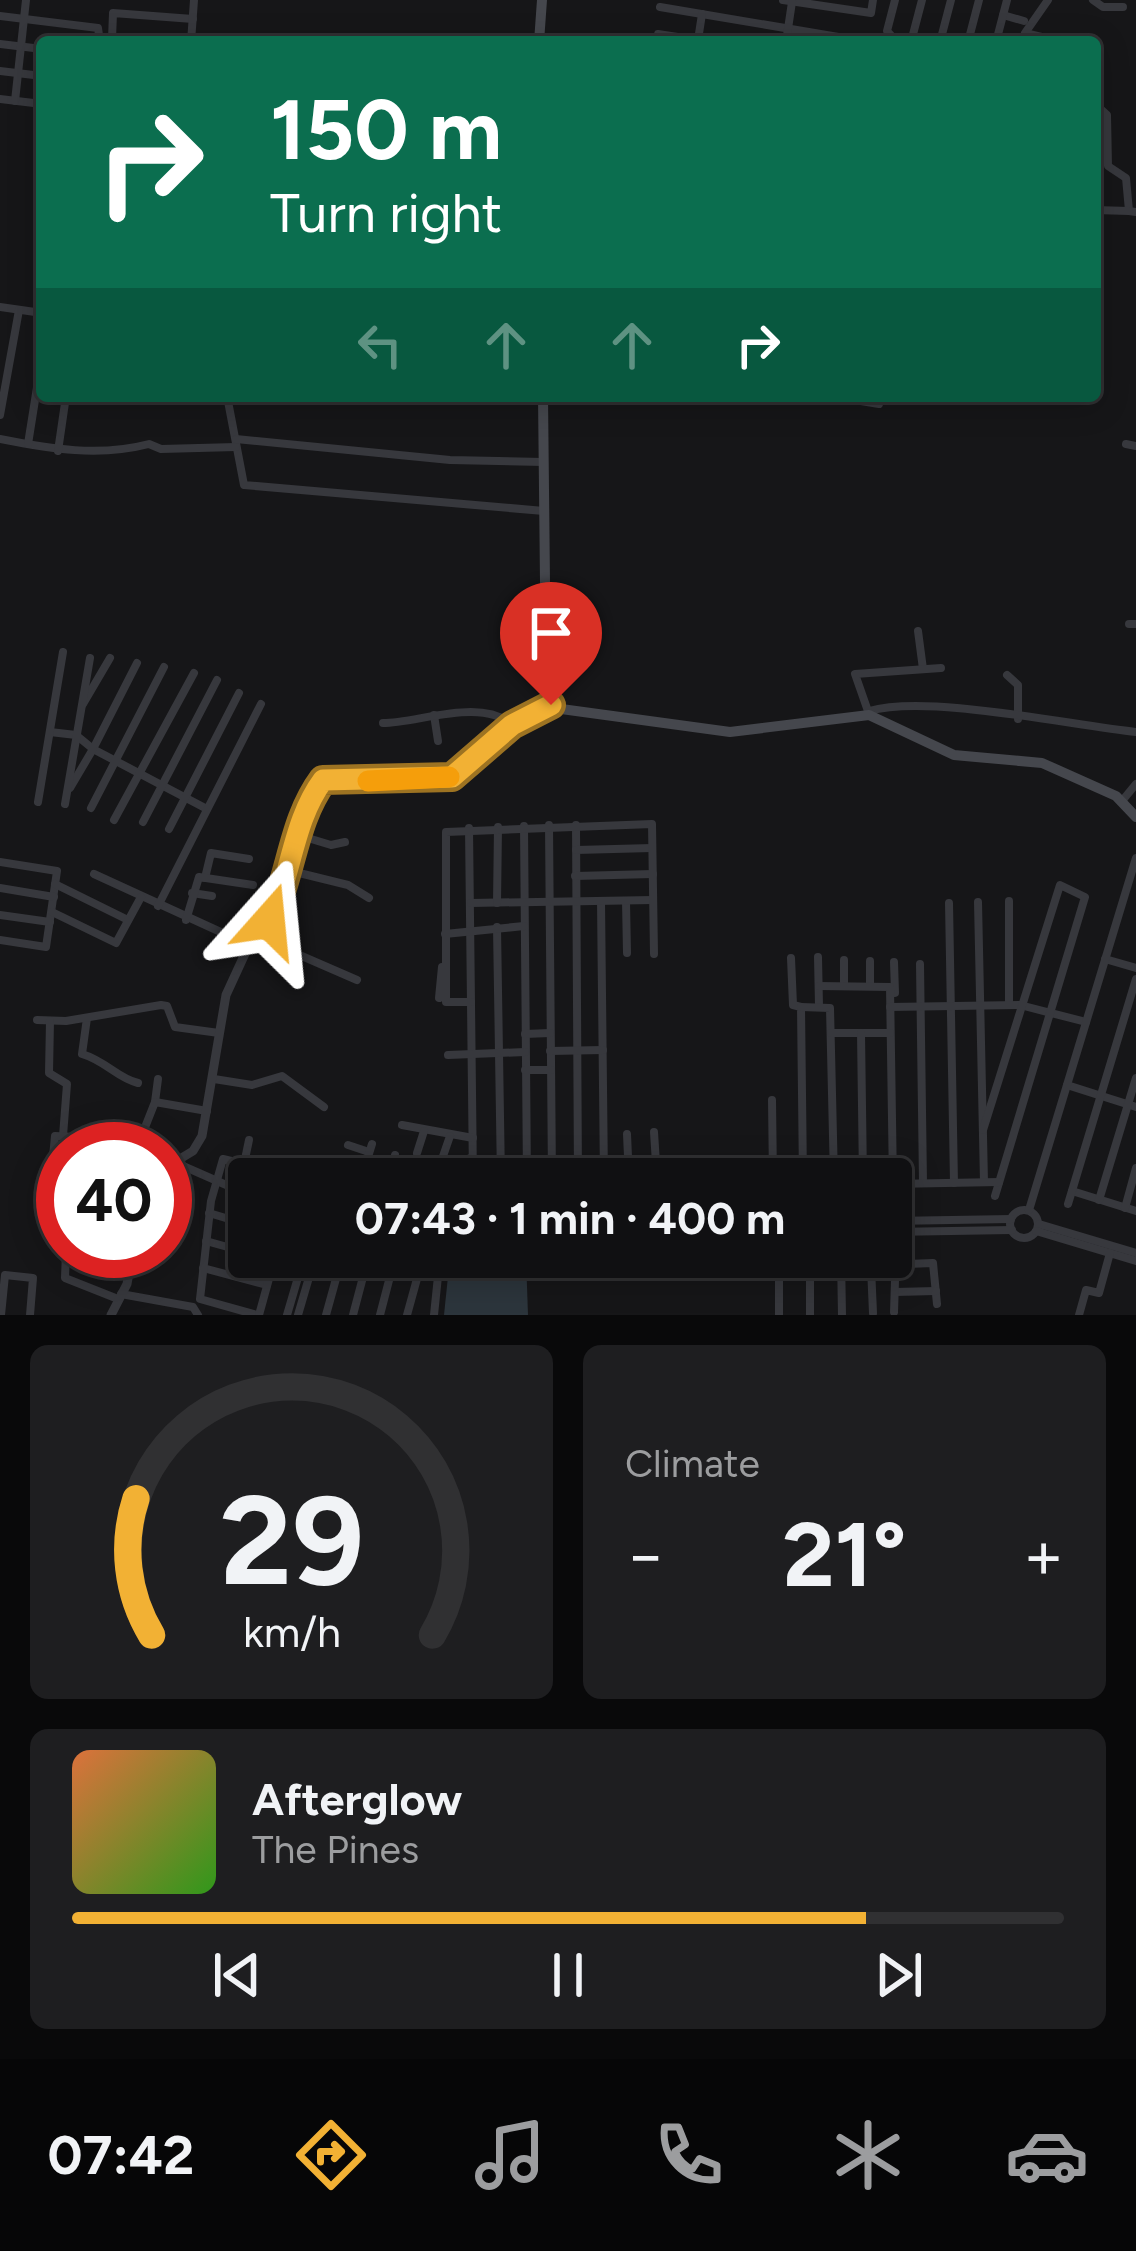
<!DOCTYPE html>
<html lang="en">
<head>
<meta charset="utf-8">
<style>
	:root { --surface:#101012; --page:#1e1e20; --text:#f1f3f6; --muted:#9c9d9f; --line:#303032; --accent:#f2b134 }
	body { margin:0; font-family:Figtree,sans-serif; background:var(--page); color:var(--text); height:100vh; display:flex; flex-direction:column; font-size:45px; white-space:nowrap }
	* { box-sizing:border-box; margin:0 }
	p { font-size:39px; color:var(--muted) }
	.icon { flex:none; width:66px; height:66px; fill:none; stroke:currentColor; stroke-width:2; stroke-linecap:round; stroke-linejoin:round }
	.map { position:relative; height:1315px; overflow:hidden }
	.sheet { display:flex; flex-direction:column; gap:30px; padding:30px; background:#09090a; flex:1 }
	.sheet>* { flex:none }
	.hud { position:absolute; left:36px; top:36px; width:1065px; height:366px; border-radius:12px; box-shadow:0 6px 30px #0003,0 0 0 3px var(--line); background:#0b6e4f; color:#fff; overflow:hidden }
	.speed { position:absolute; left:36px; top:1122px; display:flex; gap:24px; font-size:60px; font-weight:700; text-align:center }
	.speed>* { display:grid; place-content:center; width:156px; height:156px; border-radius:50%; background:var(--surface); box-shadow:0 6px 30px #0003,0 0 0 3px var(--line); line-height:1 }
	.speed .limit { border:18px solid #d22; background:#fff; color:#111 }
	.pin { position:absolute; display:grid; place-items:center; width:102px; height:102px; color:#fff; margin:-123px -51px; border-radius:50% 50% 50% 0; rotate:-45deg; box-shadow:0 0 12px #0007 }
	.pin .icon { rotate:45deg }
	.me { position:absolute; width:132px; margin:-66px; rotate:18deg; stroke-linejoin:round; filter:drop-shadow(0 0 9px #0008) }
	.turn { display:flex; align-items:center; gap:42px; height:252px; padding:0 36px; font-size:54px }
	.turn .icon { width:156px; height:156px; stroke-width:2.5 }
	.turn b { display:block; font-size:84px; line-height:102px }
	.lanes { display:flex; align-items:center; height:114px; padding:0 36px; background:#0003; justify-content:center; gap:60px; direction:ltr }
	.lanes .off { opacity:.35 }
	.big { font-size:90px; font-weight:700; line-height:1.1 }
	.sheet .card { flex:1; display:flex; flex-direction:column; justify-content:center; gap:18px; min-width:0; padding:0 42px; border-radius:18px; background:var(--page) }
	.sheet .dial { align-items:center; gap:0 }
	.dial svg { height:312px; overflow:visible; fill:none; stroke:var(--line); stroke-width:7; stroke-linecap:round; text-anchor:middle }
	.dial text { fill:var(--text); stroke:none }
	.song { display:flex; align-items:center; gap:36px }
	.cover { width:144px; height:144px; border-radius:18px; background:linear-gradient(135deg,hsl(20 70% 55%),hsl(110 70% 35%)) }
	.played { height:12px; border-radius:6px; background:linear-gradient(90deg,var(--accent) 80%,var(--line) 80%) }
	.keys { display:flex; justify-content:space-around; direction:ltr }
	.heat { display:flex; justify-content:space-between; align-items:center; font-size:66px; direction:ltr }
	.sheet .tiles { flex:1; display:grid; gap:30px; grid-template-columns:1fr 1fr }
	.card:last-child { grid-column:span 2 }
	.trip { position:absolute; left:228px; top:1158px; width:684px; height:120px; border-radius:12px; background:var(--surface); box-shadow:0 6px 30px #0003,0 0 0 3px var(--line); font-weight:700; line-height:120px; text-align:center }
	.dock { display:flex; height:192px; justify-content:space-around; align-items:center; background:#060607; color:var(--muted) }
	.dock .icon { width:84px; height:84px }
	.dock .active { color:var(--accent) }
	.dock b { font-size:54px; color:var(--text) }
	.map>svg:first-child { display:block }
</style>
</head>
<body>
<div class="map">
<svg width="1136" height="1315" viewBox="0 0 1136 1315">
	<rect width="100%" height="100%" fill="#161618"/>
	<polygon fill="#2c353c" points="450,1257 526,1257 528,1315 444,1315"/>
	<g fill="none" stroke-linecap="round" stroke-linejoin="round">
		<g stroke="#37383d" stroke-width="8">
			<polyline points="783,0 871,13 873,0"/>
			<polyline points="895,0 887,31 897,42"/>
			<polyline points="1048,0 1025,33 1062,42"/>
			<polyline points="1093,0 1103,7 1123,7"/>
			<polyline points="660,7 868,42"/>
			<polyline points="1003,15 1024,21"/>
			<polyline points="0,16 98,28 100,42"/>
			<polyline points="658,34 710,42"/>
			<polyline points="192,38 220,42"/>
			<polyline points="698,40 702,14"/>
			<polyline points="161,42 112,39 113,13 193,19"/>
			<polyline points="191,42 194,0"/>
			<polyline points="786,42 792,2"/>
			<polyline points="911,42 922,0"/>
			<polyline points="940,42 951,0"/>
			<polyline points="968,42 979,0"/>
			<polyline points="996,42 1007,0"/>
			<polyline points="0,44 42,49"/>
			<polyline points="0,71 42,76"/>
			<polyline points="0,99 42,104"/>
			<polyline points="15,101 26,0"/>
			<polyline points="1095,104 1107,115 1108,166 1126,178 1129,211 1136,212"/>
			<polyline points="1095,210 1129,211"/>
			<polyline points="0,307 42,313"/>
			<polyline points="227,396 244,485 544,511"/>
			<polyline points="831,396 879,404 880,396"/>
			<polyline points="0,415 19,310"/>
			<path d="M0,439C51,449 99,457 149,444L161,449L236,447"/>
			<polyline points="236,439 450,460 543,462"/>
			<polyline points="28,444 42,356"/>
			<polyline points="1126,444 1136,446"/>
			<polyline points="58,451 66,396"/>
			<polyline points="1129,624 1136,624"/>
			<polyline points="918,631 923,669"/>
			<polyline points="137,663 93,749 207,809"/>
			<polyline points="1007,675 1018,685 1018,719"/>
			<polyline points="83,704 110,658"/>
			<path d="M869,711C928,694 1069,725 1136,732"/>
			<polyline points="869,714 855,674 941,668"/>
			<polyline points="434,715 438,741"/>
			<path d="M383,723C418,723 482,697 512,725"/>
			<polyline points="50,732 76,735 93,749 70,788"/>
			<polyline points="1122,801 1136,784"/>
			<polyline points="38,802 63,652"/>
			<polyline points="65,804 90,658"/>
			<polyline points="91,808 164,667"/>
			<polyline points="114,820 194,673"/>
			<polyline points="143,822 217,680"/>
			<polyline points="549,825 552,1179"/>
			<polyline points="576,825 578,1179"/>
			<polyline points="524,826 527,1179"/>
			<polyline points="469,828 473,1179"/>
			<polyline points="169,829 239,693"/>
			<polyline points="298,835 331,845 345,842"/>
			<polyline points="576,850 652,848"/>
			<polyline points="0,862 57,871 46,947 0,940"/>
			<polyline points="287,870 348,885 369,898"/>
			<polyline points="94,874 249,945"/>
			<polyline points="575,876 653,874"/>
			<polyline points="205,878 211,853 249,859"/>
			<polyline points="55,884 128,920"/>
			<polyline points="0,888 54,897"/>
			<polyline points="192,893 212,896"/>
			<polyline points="601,901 604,1179"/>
			<polyline points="626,901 627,953"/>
			<polyline points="1009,901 1009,1004"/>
			<polyline points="978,902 984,1182"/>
			<polyline points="471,903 653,900"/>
			<polyline points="497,903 498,827"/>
			<polyline points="949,903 954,1183"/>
			<polyline points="158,906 261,704"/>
			<polyline points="52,912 116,943 141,897"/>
			<polyline points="0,915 50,922"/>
			<polyline points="186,920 199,877 253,885"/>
			<polyline points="497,927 501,1179"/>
			<polyline points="445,934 524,926"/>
			<polyline points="258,937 357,980"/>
			<polyline points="818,957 819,1006"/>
			<polyline points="791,958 793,1005 801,1007 803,1179"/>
			<polyline points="1105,959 1136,968"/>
			<polyline points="894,962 895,993"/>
			<polyline points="920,964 923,1183"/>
			<polyline points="844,985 844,960"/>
			<polyline points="870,985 870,961"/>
			<polyline points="819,986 890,987 893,1184"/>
			<polyline points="439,998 442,967"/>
			<polyline points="471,1002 446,1002 446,832 652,824 654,954"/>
			<polyline points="801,1007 830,1008 834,1179"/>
			<polyline points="890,1007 1020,1005 1086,1022"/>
			<path d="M87,1018L82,1054C106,1061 117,1078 138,1083"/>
			<polyline points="37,1020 66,1021 161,1005 167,1006 175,1027 219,1033"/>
			<polyline points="50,1021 49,1073 67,1084 63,1136"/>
			<polyline points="831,1033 890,1033"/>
			<polyline points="861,1033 863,1179"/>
			<polyline points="525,1034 550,1033"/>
			<polyline points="550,1051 603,1050"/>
			<polyline points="448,1055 525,1052"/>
			<polyline points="525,1070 551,1070"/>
			<polyline points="214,1079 252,1085 282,1076 324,1107"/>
			<polyline points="1067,1085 1136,1107"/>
			<polyline points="772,1100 773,1179"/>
			<polyline points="155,1102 158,1079"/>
			<polyline points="402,1125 473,1138"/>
			<polyline points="983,1130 1060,885 1085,897 995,1196"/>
			<polyline points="654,1132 657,1179"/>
			<polyline points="627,1134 629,1179"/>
			<polyline points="348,1145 369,1152"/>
			<polyline points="417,1153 424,1131"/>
			<polyline points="174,1162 249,1195"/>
			<polyline points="441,1162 450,1136"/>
			<polyline points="244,1164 249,1140"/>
			<polyline points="335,1173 357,1179"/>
			<polyline points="313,1179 313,1177"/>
			<polyline points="361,1179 372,1144"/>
			<polyline points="389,1179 395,1155"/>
			<polyline points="417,1179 420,1170"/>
			<polyline points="444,1179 444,1177"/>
			<polyline points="463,1179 470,1158"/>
			<polyline points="892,1184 999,1182"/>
			<polyline points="1072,1191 1136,1211"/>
			<polyline points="1099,1200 1136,1078"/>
			<polyline points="1068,1204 1136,979"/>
			<polyline points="63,1205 49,1199 55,1136 140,1140 155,1102 207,1111"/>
			<polyline points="1125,1208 1136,1168"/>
			<circle cx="1024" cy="1224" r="14"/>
			<polyline points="1029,1210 1136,858"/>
			<polyline points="209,1213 249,1225"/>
			<polyline points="891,1221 1011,1219"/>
			<polyline points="1039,1224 1136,1253"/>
			<polyline points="1036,1231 1136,1261"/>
			<polyline points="891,1232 1012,1230"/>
			<polyline points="206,1241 249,1253"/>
			<polyline points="66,1251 65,1278 118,1299"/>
			<polyline points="614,1257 614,1269"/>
			<polyline points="841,1257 842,1315"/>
			<polyline points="369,1258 419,1272"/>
			<polyline points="871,1267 873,1313"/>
			<polyline points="203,1268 267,1285"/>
			<polyline points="779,1269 779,1315"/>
			<polyline points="810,1269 810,1315"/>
			<polyline points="551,1270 663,1268"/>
			<polyline points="752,1270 933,1263 937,1304"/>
			<polyline points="895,1292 936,1291"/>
			<polyline points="121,1294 193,1307 198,1315"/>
			<polyline points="894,1312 895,1280"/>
			<polyline points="1,1315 5,1275 33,1278 30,1315"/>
			<polyline points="257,1315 200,1299 211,1201 223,1159 287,1174"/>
			<polyline points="259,1315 275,1257"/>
			<polyline points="287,1315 304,1257"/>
			<polyline points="298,1315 315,1257"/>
			<polyline points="326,1315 342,1257"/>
			<polyline points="353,1315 368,1258"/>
			<polyline points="380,1315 393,1265"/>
			<polyline points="407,1315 423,1257"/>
			<polyline points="434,1315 440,1257"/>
			<polyline points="1079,1315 1086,1290 1099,1293 1110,1253"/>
		</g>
		<g stroke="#37383d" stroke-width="9">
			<polyline points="165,1168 193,1151 202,1136 226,995 249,945 280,900 288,855 321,782 452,777 512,725 551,705"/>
			<polyline points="111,1315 127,1284 133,1251"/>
		</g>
		<g stroke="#45474d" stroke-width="10">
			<polyline points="539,42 542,0"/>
			<polyline points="543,396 546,676 554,708 730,732 869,715 954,755 1042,763 1116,796 1136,817"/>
		</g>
	</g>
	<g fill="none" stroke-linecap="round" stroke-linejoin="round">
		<defs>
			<path id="route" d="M269,921C292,876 292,822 323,780L452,777L512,725L551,705"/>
		</defs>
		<use href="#route" stroke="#9d7322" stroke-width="30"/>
		<use href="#route" stroke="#f2b134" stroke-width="21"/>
		<polyline stroke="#f59e0b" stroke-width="21" points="368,781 449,777"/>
	</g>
</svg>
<div class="speed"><div class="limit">40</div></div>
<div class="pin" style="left:551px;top:705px;background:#d93025"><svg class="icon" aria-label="arrive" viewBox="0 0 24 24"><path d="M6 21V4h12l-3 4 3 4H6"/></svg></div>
<svg class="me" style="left:269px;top:921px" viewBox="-20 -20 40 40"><path d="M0-17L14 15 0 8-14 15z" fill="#f2b134" stroke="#fff" stroke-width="4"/></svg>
<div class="trip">07:43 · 1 min · 400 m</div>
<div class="hud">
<div class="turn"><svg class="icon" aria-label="right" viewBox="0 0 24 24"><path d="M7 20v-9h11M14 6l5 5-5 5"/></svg><div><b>150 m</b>Turn right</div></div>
<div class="lanes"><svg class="icon off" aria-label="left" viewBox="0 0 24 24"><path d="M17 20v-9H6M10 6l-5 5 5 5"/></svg><svg class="icon off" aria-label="ahead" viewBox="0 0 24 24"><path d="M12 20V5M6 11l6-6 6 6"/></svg><svg class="icon off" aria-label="ahead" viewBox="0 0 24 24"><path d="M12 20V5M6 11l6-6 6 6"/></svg><svg class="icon" aria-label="right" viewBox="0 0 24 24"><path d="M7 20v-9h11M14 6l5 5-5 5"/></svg></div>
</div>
</div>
<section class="sheet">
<div class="tiles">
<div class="card dial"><svg viewBox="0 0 100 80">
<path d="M14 69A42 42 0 1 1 86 69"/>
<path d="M14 69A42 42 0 0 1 10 34" stroke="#f2b134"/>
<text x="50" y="56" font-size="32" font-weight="700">29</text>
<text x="50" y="72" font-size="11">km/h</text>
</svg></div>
<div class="card"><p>Climate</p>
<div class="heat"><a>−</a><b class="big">21°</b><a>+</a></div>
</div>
<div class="card">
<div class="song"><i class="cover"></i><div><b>Afterglow</b><p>The Pines</p></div></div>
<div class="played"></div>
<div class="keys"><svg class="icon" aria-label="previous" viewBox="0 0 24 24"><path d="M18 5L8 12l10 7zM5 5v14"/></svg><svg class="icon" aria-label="pause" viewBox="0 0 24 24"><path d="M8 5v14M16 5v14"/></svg><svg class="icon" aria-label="next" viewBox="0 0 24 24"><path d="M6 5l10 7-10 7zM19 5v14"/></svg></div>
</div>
</div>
</section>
<nav class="dock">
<b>07:42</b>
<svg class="icon active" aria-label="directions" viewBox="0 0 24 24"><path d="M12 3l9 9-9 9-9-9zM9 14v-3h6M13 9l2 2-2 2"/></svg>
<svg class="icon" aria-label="music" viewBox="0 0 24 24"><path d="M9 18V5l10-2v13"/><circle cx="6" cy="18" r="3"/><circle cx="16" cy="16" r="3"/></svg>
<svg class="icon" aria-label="phone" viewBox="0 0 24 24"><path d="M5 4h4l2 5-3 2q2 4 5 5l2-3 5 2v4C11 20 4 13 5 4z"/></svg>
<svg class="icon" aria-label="climate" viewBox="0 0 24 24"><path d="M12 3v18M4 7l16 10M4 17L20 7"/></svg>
<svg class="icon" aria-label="car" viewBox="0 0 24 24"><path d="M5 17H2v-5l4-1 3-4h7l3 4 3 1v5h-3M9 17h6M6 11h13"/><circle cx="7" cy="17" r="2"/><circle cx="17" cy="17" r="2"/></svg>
</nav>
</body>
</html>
